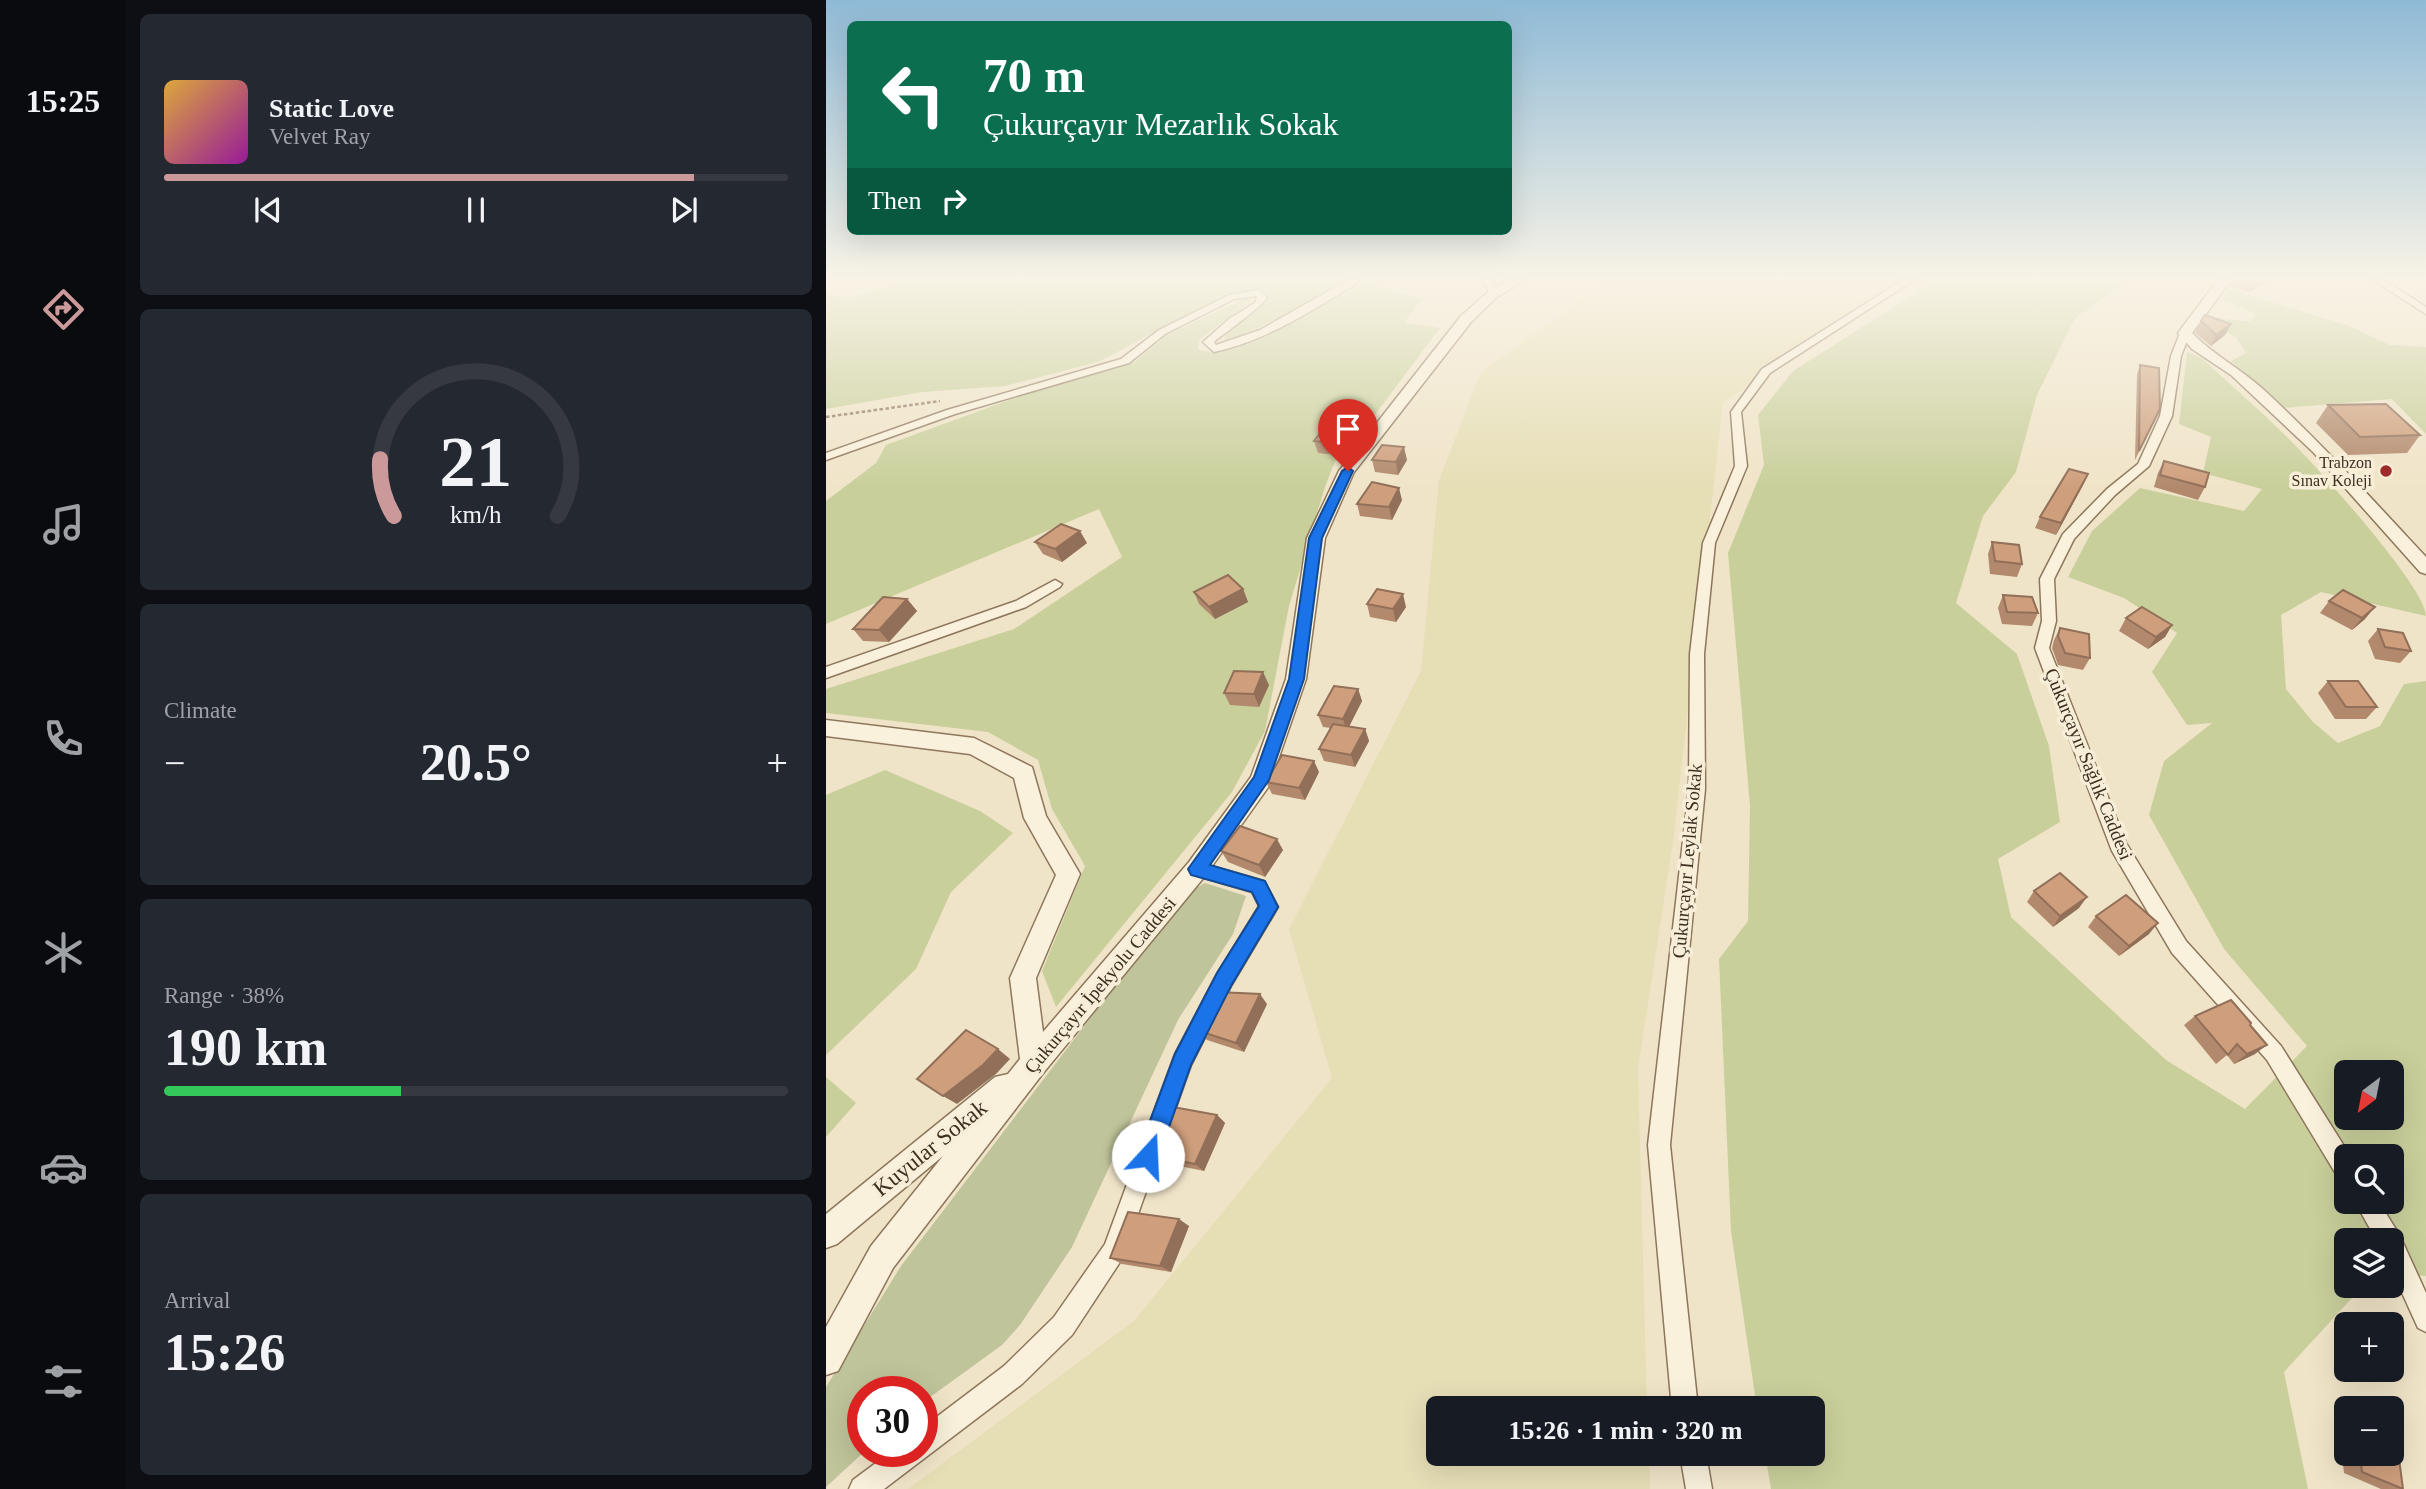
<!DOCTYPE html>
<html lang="en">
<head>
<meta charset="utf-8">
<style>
	:root { --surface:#171b24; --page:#242831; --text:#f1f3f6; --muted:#9ea1a6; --line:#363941; --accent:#cc999b }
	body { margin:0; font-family:"Times New Roman",serif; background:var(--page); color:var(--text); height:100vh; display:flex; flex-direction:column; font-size:26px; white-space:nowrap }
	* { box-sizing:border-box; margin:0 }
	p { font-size:23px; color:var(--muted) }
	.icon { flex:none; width:38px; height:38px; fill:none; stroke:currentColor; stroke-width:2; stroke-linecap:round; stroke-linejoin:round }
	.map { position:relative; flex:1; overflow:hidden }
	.side { display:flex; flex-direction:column; gap:14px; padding:14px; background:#0d0f14; width:700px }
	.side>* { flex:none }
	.hud { position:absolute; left:21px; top:21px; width:665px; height:214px; border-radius:10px; box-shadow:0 7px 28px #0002; background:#0b6e4f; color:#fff; overflow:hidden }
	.needle { width:46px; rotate:212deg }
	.fabs { position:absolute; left:1508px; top:1060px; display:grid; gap:14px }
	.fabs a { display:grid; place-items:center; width:70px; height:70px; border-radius:10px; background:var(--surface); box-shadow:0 7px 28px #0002; font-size:35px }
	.speed { position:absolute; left:21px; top:1376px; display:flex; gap:14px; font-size:35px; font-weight:700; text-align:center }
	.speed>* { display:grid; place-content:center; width:91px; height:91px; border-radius:50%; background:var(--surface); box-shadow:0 7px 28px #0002; line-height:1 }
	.speed .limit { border:10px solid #d22; background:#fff; color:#111 }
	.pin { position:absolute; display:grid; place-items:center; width:60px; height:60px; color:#fff; margin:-72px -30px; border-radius:50% 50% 50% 0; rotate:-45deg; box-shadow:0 0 7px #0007 }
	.pin .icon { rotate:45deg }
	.me { position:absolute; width:77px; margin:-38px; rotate:20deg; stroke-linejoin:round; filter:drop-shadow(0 0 5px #0008) }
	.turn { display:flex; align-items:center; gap:24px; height:147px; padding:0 21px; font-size:32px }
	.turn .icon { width:91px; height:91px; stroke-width:2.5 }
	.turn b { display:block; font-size:49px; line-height:60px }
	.then { display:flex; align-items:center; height:66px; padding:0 21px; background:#0003; gap:14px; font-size:26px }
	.big { font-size:52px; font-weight:700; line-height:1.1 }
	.side .tile { flex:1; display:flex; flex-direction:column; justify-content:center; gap:10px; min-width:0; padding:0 24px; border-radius:10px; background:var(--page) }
	.side .dial { align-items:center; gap:0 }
	.dial svg { height:182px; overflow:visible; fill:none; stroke:var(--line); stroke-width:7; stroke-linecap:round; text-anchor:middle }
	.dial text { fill:var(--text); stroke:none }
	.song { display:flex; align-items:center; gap:21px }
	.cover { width:84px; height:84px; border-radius:10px; background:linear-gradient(135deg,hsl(40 70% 55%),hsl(300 70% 35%)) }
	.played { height:7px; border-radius:4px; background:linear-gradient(90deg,var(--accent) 85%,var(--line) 85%) }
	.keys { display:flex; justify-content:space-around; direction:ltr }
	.heat { display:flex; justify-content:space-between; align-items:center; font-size:38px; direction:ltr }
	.charge { height:10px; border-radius:5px; background:linear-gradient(90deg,#34c759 38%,var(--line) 0) }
	.trip { position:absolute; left:600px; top:1396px; width:399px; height:70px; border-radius:10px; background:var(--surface); box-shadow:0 7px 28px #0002; font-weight:700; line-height:70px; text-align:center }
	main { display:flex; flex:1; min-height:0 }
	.menu { display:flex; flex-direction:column; width:126px; justify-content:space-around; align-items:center; background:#090b0e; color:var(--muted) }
	.menu .icon { width:49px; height:49px }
	.menu .on { color:var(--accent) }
	.menu b { font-size:32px; color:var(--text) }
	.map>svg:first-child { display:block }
</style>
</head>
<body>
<main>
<nav class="menu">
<b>15:25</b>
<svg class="icon on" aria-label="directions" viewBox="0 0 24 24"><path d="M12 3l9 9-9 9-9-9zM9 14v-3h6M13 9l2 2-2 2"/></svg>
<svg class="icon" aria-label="music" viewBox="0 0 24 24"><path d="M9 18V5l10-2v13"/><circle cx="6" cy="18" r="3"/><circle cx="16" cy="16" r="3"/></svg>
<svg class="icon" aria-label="phone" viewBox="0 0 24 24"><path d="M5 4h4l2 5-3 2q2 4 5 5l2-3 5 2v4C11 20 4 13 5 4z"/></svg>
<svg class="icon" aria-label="climate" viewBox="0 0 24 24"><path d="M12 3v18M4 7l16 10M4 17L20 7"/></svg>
<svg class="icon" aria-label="car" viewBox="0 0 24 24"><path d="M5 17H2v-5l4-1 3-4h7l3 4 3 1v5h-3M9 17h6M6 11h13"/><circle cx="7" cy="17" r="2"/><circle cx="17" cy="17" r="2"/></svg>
<svg class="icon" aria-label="filters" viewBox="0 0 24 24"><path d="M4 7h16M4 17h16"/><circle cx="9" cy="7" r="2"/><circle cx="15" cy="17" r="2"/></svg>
</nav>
<section class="side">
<div class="tile">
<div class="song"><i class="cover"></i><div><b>Static Love</b><p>Velvet Ray</p></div></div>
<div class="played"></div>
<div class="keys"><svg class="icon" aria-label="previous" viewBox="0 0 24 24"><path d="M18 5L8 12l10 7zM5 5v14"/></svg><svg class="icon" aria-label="pause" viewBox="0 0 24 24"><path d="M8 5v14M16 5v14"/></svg><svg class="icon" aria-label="next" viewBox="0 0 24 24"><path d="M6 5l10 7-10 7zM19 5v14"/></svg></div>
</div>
<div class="tile dial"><svg viewBox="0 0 100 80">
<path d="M14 69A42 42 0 1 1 86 69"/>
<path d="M14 69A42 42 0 0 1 8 44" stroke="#cc999b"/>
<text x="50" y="56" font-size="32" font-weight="700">21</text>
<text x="50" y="72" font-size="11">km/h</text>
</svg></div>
<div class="tile"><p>Climate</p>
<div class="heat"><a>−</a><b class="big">20.5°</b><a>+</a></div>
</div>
<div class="tile"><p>Range · 38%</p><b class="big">190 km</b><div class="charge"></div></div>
<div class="tile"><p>Arrival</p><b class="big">15:26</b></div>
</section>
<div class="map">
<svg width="1600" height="1489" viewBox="0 0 1600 1489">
	<rect width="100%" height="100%" fill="#f0e4c8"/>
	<polygon fill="#e6deb5" points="782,280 1072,280 897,403 847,842 812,1068 821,1409 612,1409 612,1454 823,1454 824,1489 82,1489 308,1321 506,1078 463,929 595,671 613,480 655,372"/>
	<g fill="#c9cf9b" fill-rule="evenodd">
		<path d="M91,280H513L512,285C476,307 439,326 401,341L398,338C409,319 431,313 443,295L439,290L406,294L377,306L275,361L179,386L96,392L0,409V295L24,297Z"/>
		<path d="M543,280L555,288L596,299L578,323L614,328L545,420L509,461L499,487L463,606L439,731L406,792L230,1007L216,971L259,866L226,809L212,760L162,732L0,713V689L188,629L296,557L273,509L0,624V501L50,463L60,445L186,399L307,363L341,335L420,298L425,301L374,339L372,349C405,366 510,298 543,280Z"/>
		<path d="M1110,280H1303L1249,318L1211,395L1190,472L1157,516L1130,603L1191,654L1223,746L1234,822L1172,859L1185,917L1340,1060L1419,1109L1481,1046L1398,949L1323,815L1338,761L1386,723L1361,725L1326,672L1351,633L1298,598L1242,577L1266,531L1314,488L1418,511L1436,489L1377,473L1385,437L1353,424L1361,352L1377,359C1406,386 1436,412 1464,440C1489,465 1600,587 1600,616L1495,592L1455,615L1460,689L1487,722L1512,743L1554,726L1578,684L1600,681V1276L1566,1273V1241H1521V1286H1537L1458,1372L1482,1489H945L939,1454H987V1409H931L905,1231L893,959L922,921L924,806L902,553L938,465L932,415L967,371ZM1521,1073H1566V1118H1521ZM1521,1157H1566V1202H1521Z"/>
		<polygon points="1403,289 1523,326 1564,345 1600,347 1600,434 1566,399 1456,408 1405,361 1420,353 1410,337 1382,323 1387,317 1424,322 1429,314 1395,298"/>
		<polygon points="59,770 154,811 187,833 125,892 90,969 0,1055 0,795"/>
		<polygon points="0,1077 30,1103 0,1137"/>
	</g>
	<polygon fill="#bfc49a" points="379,883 420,896 407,934 352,1020 246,1247 194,1325 176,1345 96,1403 96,1391 37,1391 39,1451 0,1487 0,1387 75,1266 359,894"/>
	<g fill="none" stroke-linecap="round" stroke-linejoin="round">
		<defs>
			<g id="minor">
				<path d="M522,280H532L527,286C483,312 439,341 388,352L377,342L403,319L430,302L431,296L408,299L339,334L303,363L129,414L0,460V453L121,410L295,359L333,330L403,295L433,290L441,297C438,306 398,333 388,342L390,345L434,330Z"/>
				<polygon points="657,280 665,280 673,293 671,295 665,295"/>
				<polygon points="1077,280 1088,280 944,373 915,412 921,466 889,543 878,654 879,789 844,1145 872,1409 846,1409 822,1145 863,789 864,654 877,543 909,466 905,412 936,369"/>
				<polygon points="1547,280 1558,280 1600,307 1600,314"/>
				<polygon points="1359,330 1364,333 1355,356 1346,416 1323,466 1289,495 1248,539 1228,579 1230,621 1223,648 1300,843 1360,941 1455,1046 1525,1157 1521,1157 1521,1182 1513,1179 1441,1060 1346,953 1286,851 1209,648 1216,621 1214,579 1237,534 1281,489 1312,464 1334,416 1345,356 1354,333"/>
				<polygon points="229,580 236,584 234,587 200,607 0,678 0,667 190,601"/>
				<polygon points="371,862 438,881 452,907 405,986 365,1065 296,1259 246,1335 196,1384 58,1489 23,1489 27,1480 66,1451 96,1451 96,1428 178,1366 228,1317 279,1244 349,1054 391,974 433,906 426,892 365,874 362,869 365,864"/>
				<polygon points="1529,1202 1553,1202 1574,1236 1600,1293 1600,1332 1592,1328 1566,1271 1566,1241 1551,1241"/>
				<polygon points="854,1454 880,1454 886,1489 860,1489"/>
			</g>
			<g id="tertiary">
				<polygon points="684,280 699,280 671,297 645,322 528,472 499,538 480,679 443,786 379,876 218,1072 67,1268 12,1371 0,1375 0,1327 45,1246 117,1156 11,1244 0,1248 0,1214 169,1077 182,1074 194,1059 184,978 230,875 198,818 188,778 144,754 0,736 0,720 148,738 206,767 220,816 254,874 210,978 217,1032 363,862 425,777 460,679 481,538 513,471 635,316 663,291"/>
				<path d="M1392,280H1405L1366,333C1386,354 1415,369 1438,390C1495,443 1547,500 1600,557V574L1594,572L1487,452L1405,375L1366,349L1352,333Z"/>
			</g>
		</defs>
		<use href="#minor" stroke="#8d765c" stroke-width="3"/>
		<use href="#tertiary" stroke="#8d765c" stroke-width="3"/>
		<polyline stroke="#8d765c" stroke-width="2.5" stroke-dasharray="3.5 2.5" stroke-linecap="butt" points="0,417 114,401"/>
		<use href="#minor" fill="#faf1dc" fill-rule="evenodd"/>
		<use href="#tertiary" fill="#faf1dc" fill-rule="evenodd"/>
	</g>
	<g fill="#b2896c">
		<polygon points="1407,280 1442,280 1424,292 1404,286"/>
		<polygon points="1375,321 1399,335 1385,346 1369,333"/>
		<polygon points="1314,365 1334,409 1309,460 1311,374"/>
		<polygon points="1502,405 1594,435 1581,453 1522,455 1490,423"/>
		<polygon points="528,433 511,455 492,453 488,441"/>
		<polygon points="546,460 581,460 572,475 549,472"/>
		<polygon points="1338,461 1379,487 1372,500 1328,487 1332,473"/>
		<polygon points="1262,474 1257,485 1230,535 1209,528 1214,517"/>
		<polygon points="576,500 566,520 534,516 531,504"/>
		<polygon points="209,542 261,543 236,562 217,554"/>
		<polygon points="1166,542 1196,564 1191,577 1164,574 1162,554"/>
		<polygon points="417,589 422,602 389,619 373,604 368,592"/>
		<polygon points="1177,595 1212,613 1206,626 1176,624 1172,608"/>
		<polygon points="81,599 91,611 63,642 37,641 27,629"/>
		<polygon points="1503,601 1539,619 1526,630 1494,613"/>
		<polygon points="541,604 580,607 570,622 544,617"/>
		<polygon points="1300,618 1346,625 1339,637 1322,649 1293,631"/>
		<polygon points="1234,628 1264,658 1257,670 1232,665 1226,648 1228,640"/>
		<polygon points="1552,629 1585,651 1574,663 1549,659 1542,641"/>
		<polygon points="1502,681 1551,707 1540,719 1509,719 1492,693"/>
		<polygon points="443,685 433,707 404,705 398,693"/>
		<polygon points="532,689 536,701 523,726 539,729 543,741 529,767 498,761 493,749 505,728 497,727 492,715"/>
		<polygon points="493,772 479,800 446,794 440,782"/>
		<polygon points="457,850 439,877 402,862 395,851"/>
		<polygon points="1208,891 1253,908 1227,927 1201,902"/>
		<polygon points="1270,916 1323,934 1293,956 1262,927"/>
		<polygon points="441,1004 418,1052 381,1040 373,1031"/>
		<polygon points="1369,1016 1424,1025 1429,1054 1408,1064 1401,1055 1390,1064 1358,1025"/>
		<polygon points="391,1115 399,1123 378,1171 334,1162 324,1155"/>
		<polygon points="363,1226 345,1272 296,1264 284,1258"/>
		<polygon points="1514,1437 1521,1437 1521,1454 1566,1454 1577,1489 1555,1489 1518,1473"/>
	</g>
	<g fill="#916f58">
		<polygon points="1432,280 1442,280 1424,292 1430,281"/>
		<polygon points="1405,324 1399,335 1385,346 1390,335"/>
		<polygon points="525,421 528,433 511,455 507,443"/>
		<polygon points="578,447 581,460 572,475 570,462"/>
		<polygon points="1262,474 1257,485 1230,535 1235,523"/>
		<polygon points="573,488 576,500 566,520 563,507"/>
		<polygon points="254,531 261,543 236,562 229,549"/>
		<polygon points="417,589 422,602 389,619 383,607"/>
		<polygon points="577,594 580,607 570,622 567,609"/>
		<polygon points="81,599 91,611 63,642 53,630"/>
		<polygon points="1549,607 1539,619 1526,630 1536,618"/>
		<polygon points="1346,625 1339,637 1322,649 1330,637"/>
		<polygon points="437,672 443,685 433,707 428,694"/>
		<polygon points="532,689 536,701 521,731 517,719"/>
		<polygon points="539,729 543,741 529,767 525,755"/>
		<polygon points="488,761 493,772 479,800 473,788"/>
		<polygon points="451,839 457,850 439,877 433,865"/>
		<polygon points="1261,897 1253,908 1227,927 1234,916"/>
		<polygon points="1332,923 1323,934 1293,956 1303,946"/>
		<polygon points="434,994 441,1004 418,1052 410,1043"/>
		<polygon points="1441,1045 1429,1054 1408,1064 1421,1054"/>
		<polygon points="172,1049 184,1059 170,1074 131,1104 117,1096"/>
		<polygon points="391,1115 399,1123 378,1171 369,1164"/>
		<polygon points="353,1219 363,1226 345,1272 334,1266"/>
	</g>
	<g fill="#cf9f7d" stroke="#916f58" stroke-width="2">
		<polygon points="1379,315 1405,324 1390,335 1375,321"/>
		<polygon points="1314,365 1333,368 1334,409 1313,451"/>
		<polygon points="1560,404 1594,435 1534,437 1502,405"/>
		<polygon points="506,418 525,421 507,443 488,441"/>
		<polygon points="556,445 578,447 570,462 546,460"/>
		<polygon points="1338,461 1383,473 1379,487 1334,475"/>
		<polygon points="1243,469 1262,474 1235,523 1214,517"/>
		<polygon points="546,482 573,488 563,507 531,504"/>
		<polygon points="235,524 254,531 229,549 209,542"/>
		<polygon points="1166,542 1193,545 1196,564 1169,561"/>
		<polygon points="402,575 417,589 383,607 368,592"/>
		<polygon points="551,589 577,594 567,609 541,604"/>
		<polygon points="1517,590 1549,607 1536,618 1503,601"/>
		<polygon points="1177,595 1206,597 1212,613 1181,612"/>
		<polygon points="57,597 81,599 53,630 27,629"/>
		<polygon points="1316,607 1346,625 1330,637 1300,618"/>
		<polygon points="1234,628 1263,634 1264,658 1239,653 1232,636"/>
		<polygon points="1552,629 1577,633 1585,651 1559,647"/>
		<polygon points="408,671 437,672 428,694 398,693"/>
		<polygon points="1502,681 1532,681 1551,707 1520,707"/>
		<polygon points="508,686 532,689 517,719 492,715"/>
		<polygon points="507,724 539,729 525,755 493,749"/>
		<polygon points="456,755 488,761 473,788 440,782"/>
		<polygon points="414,826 451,839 433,865 395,851"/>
		<polygon points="1234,873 1261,897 1234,916 1208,891"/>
		<polygon points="1300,895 1332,923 1303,946 1270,916"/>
		<polygon points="392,992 434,994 410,1043 373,1031"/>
		<polygon points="1405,1000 1425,1023 1424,1025 1441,1045 1421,1054 1411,1044 1402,1055 1369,1016"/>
		<polygon points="140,1030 172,1049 157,1065 117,1096 91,1079"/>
		<polygon points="347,1107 391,1115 369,1164 324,1155"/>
		<polygon points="302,1212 353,1219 334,1266 284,1258"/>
		<polygon points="1566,1449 1572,1451 1577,1489 1536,1472 1534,1454 1566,1454"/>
	</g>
	<linearGradient id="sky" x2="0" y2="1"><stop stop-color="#8fbad6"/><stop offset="0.57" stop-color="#f8f3e6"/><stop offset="1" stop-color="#f8f3e6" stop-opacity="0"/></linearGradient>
	<rect width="1600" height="488" fill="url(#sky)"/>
	<polygon fill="#1a73e8" stroke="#114b97" stroke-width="2" points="522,467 527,471 496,538 478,679 443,780 384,865 439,881 452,907 405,986 365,1065 330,1164 322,1167 314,1164 311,1156 349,1054 391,973 433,906 426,892 365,875 362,869 428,777 463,679 483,538 516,471"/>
	<circle fill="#9e2a2b" stroke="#f7eed8" stroke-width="2.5" cx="1560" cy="471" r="7"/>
	<g text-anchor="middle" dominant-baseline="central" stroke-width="7" stroke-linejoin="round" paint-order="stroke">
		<g font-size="16" fill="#3d2e20" stroke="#f7eed8" text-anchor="end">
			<text x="1546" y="462">Trabzon<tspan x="1546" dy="18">Sınav Koleji</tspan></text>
		</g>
		<g font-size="19" fill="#3d2e20" stroke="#f7eed8">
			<text transform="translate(1263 764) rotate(68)">Çukurçayır Sağlık Caddesi</text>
			<text transform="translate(861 861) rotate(-85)">Çukurçayır Leylak Sokak</text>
			<text transform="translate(274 985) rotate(-50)">Çukurçayır İpekyolu Caddesi</text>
		</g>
		<g font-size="23" fill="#3d2e20" stroke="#f7eed8">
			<text transform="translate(104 1148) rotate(-39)">Kuyular Sokak</text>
		</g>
	</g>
</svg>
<div class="fabs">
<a><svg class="needle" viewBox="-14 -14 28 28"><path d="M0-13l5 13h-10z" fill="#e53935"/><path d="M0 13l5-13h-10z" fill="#9ea1a6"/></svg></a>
<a><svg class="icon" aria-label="search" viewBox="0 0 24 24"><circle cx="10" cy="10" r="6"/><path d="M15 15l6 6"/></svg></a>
<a><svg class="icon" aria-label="layers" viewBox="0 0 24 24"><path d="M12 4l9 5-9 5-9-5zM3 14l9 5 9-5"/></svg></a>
<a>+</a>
<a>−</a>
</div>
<div class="speed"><div class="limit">30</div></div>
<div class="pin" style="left:522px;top:471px;background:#d93025"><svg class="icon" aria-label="arrive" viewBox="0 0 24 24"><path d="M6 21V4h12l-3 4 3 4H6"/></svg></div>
<svg class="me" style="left:322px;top:1156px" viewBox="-20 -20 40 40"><circle r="19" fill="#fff"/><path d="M0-13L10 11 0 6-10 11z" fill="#1a73e8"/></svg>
<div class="trip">15:26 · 1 min · 320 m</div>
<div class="hud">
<div class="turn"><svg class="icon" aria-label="left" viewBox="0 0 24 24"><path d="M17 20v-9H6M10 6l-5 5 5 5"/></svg><div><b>70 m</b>Çukurçayır Mezarlık Sokak</div></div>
<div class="then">Then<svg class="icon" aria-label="right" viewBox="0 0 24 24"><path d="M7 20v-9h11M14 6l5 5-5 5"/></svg></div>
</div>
</div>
</main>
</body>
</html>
